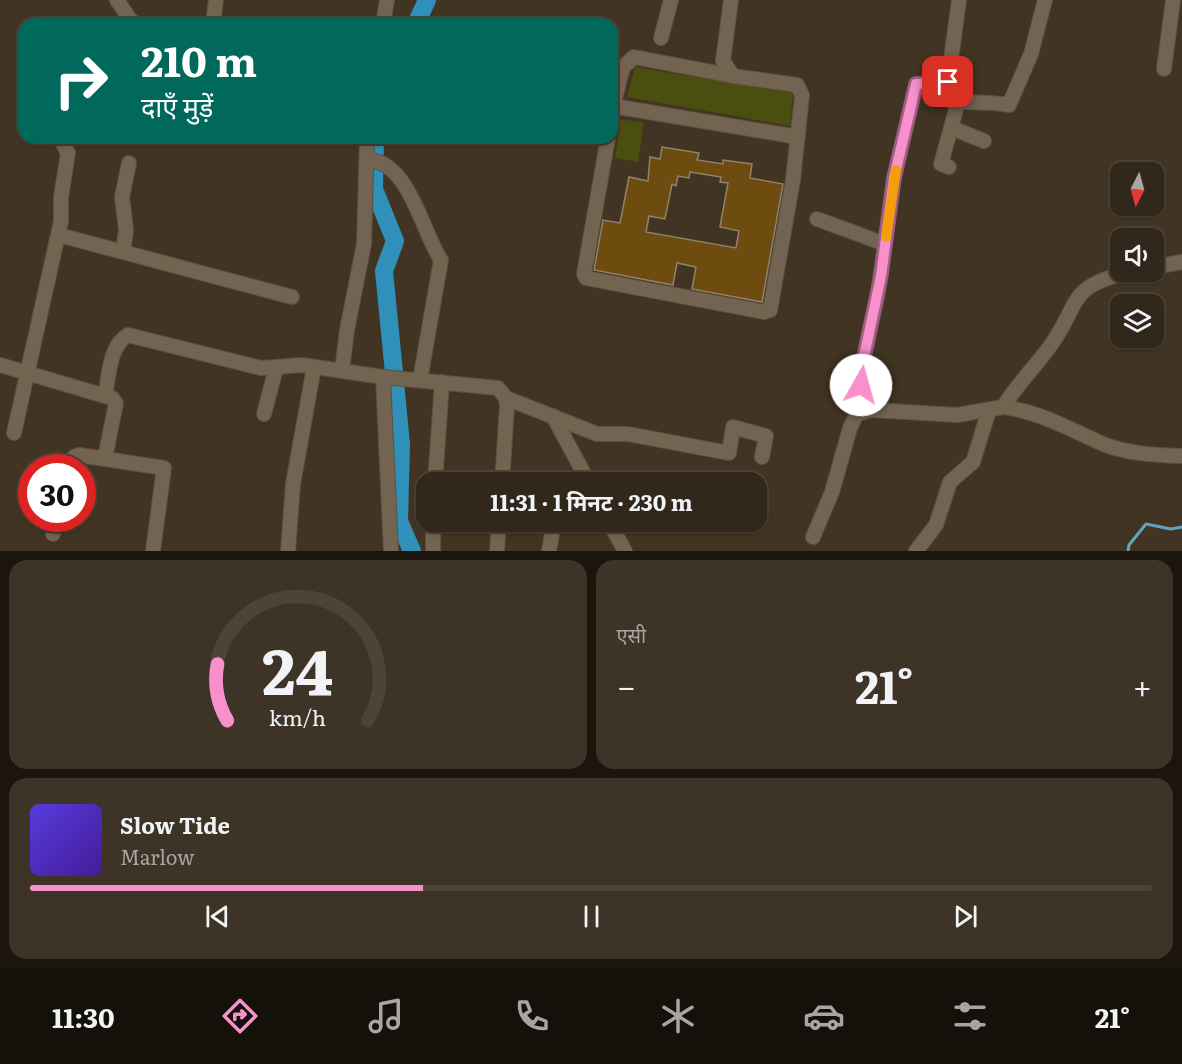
<!DOCTYPE html>
<html lang="hi">
<head>
<meta charset="utf-8">
<style>
	:root { --surface:#31271a; --page:#3d3327; --text:#f1f3f6; --muted:#a8a5a2; --line:#4c4439; --accent:#f890cc }
	body { margin:0; font-family:Literata,"Noto Sans Devanagari",serif; background:var(--page); color:var(--text); height:100vh; display:flex; flex-direction:column; font-size:22px; white-space:nowrap }
	* { box-sizing:border-box; margin:0 }
	p { font-size:20px; color:var(--muted) }
	.icon { flex:none; width:33px; height:33px; fill:none; stroke:currentColor; stroke-width:2; stroke-linecap:round; stroke-linejoin:round }
	.map { position:relative; height:551px; overflow:hidden }
	.sheet { display:flex; flex-direction:column; gap:9px; padding:9px; background:#1b150e; flex:1 }
	.sheet>* { flex:none }
	.top-card { position:absolute; left:18px; top:18px; width:600px; height:126px; border-radius:18px; box-shadow:0 2px 4px #0004,0 0 0 2px var(--line); background:#00695c; color:#fff; overflow:hidden }
	.needle { width:39px; rotate:186deg }
	.buttons { position:absolute; left:1110px; top:162px; display:grid; gap:12px }
	.buttons a { display:grid; place-items:center; width:54px; height:54px; border-radius:12px; background:var(--surface); box-shadow:0 2px 4px #0004,0 0 0 2px var(--line); font-size:30px }
	.speed { position:absolute; left:18px; top:454px; display:flex; gap:12px; font-size:30px; font-weight:700; text-align:center }
	.speed>* { display:grid; place-content:center; width:78px; height:78px; border-radius:50%; background:var(--surface); box-shadow:0 2px 4px #0004,0 0 0 2px var(--line); line-height:1 }
	.speed .limit { border:9px solid #d22; background:#fff; color:#111 }
	.pin { position:absolute; display:grid; place-items:center; width:51px; height:51px; color:#fff; margin:-26px; border-radius:12px; box-shadow:0 3px 9px #0006 }
	.me { position:absolute; width:66px; margin:-33px; rotate:7deg; stroke-linejoin:round; filter:drop-shadow(0 0 4px #0008) }
	.turn { display:flex; align-items:center; gap:21px; height:126px; padding:0 24px; font-size:27px }
	.turn .icon { width:78px; height:78px; stroke-width:2.5 }
	.turn b { display:block; font-size:42px; line-height:51px }
	.big { font-size:45px; font-weight:700; line-height:1.1 }
	.sheet .card { flex:1; display:flex; flex-direction:column; justify-content:center; gap:9px; min-width:0; padding:0 21px; border-radius:18px; background:var(--page) }
	.sheet .dial { align-items:center; gap:0 }
	.dial svg { height:156px; overflow:visible; fill:none; stroke:var(--line); stroke-width:7; stroke-linecap:round; text-anchor:middle }
	.dial text { fill:var(--text); stroke:none }
	.song { display:flex; align-items:center; gap:18px }
	.cover { width:72px; height:72px; border-radius:9px; background:linear-gradient(135deg,hsl(250 70% 55%),hsl(260 70% 35%)) }
	.played { height:6px; border-radius:3px; background:linear-gradient(90deg,var(--accent) 35%,var(--line) 35%) }
	.keys { display:flex; justify-content:space-around; direction:ltr }
	.heat { display:flex; justify-content:space-between; align-items:center; font-size:33px; direction:ltr }
	.sheet .tiles { flex:1; display:grid; gap:9px; grid-template-columns:1fr 1fr }
	.card:last-child { grid-column:span 2 }
	.trip { position:absolute; left:416px; top:472px; width:351px; height:60px; border-radius:18px; background:var(--surface); box-shadow:0 2px 4px #0004,0 0 0 2px var(--line); font-weight:700; line-height:60px; text-align:center }
	.tab-bar { display:flex; height:96px; justify-content:space-around; align-items:center; background:#14100a; color:var(--muted) }
	.tab-bar .icon { width:42px; height:42px }
	.tab-bar .selected { color:var(--accent) }
	.tab-bar b { font-size:27px; color:var(--text) }
	.map>svg:first-child { display:block }
</style>
</head>
<body>
<div class="map">
<svg width="1182" height="551" viewBox="0 0 1182 551">
	<rect width="100%" height="100%" fill="#413422"/>
	<g fill="#4a4e0f">
		<polygon points="635,67 793,93 790,126 627,97"/>
		<polygon points="621,119 644,123 638,162 615,158"/>
	</g>
	<g fill="none" stroke-linecap="round" stroke-linejoin="round">
		<polyline stroke="#62a3bd" stroke-width="3" points="1128,551 1129,545 1146,524 1171,529 1182,527"/>
		<g stroke="#2f90ba" stroke-width="18">
			<polyline points="416,24 427,0"/>
			<polyline points="375,138 374,189 395,241 384,271 401,444 399,521 412,551"/>
		</g>
	</g>
	<path fill="#6e4b0e" stroke="#91826e" stroke-width="1.5" fill-rule="evenodd" d="M662,147L699,153L697,160L723,164V160L752,164L750,178L783,184L762,302L692,289L696,267L677,263L673,285L594,270L603,220L620,223L629,177L648,181L650,157L660,159ZM690,172L721,177L720,182L728,183L720,227L739,231L736,248L646,232L649,216L665,219L672,184L676,186L678,176L689,178Z"/>
	<g fill="none" stroke-linecap="round" stroke-linejoin="round">
		<defs>
			<g id="minor">
				<polyline points="117,0 131,21 138,24"/>
				<path d="M959,0L948,82V100C969,104 988,101 1009,105L1031,54L1045,0"/>
				<polyline points="213,23 216,0"/>
				<polyline points="383,24 387,0"/>
				<polyline points="661,38 671,0"/>
				<polyline points="1164,69 1173,0"/>
				<polyline points="733,76 634,57 623,67 613,106 798,137"/>
				<polyline points="952,128 984,141"/>
				<polyline points="608,138 584,274 586,278 764,312 770,310 793,180 802,95 797,85 733,76 723,61 731,0"/>
				<path d="M367,160C409,160 422,232 441,260L420,380"/>
				<polyline points="949,167 941,164 958,102"/>
				<polyline points="817,219 885,244"/>
				<polyline points="59,235 292,297"/>
				<polyline points="123,252 126,230 122,197 129,163"/>
				<polyline points="1154,267 1182,262"/>
				<path d="M1130,272C1064,287 1082,304 1048,349C1033,369 1016,386 1003,407C1041,412 1069,429 1103,444C1128,454 1156,455 1182,456"/>
				<path d="M0,365L105,396C109,376 109,346 128,335L261,368L302,365L383,377L498,388L506,398L507,406L502,483"/>
				<polyline points="342,371 347,330 364,244 367,138"/>
				<polyline points="383,377 391,551"/>
				<polyline points="506,398 597,434 628,434 729,453 733,427 766,436 762,457"/>
				<polyline points="861,411 865,352 878,293 894,178 916,84 948,82"/>
				<polyline points="264,414 276,368"/>
				<polyline points="553,416 589,483"/>
				<polyline points="14,433 61,221 61,197 68,153 60,138"/>
				<polyline points="105,458 116,403 112,398 105,396"/>
				<polyline points="68,468 74,457 79,455 164,468 153,551"/>
				<polyline points="435,483 442,382"/>
				<polyline points="609,522 625,551"/>
				<polyline points="53,534 57,519"/>
				<polyline points="813,537 832,492 850,428 857,414 872,410 957,415 1003,407"/>
				<polyline points="288,551 293,484 314,367"/>
				<polyline points="433,551 433,522"/>
				<polyline points="497,551 499,522"/>
				<polyline points="549,551 554,522"/>
				<polyline points="916,551 936,525 950,482 973,462 989,410"/>
			</g>
		</defs>
		<use href="#minor" stroke="#5c5142" stroke-width="16"/>
		<use href="#minor" stroke="#726450" stroke-width="14"/>
	</g>
	<g fill="none" stroke-linecap="round" stroke-linejoin="round">
		<defs>
			<polyline id="route" points="861,385 865,352 881,276 894,178 916,84 948,82"/>
		</defs>
		<use href="#route" stroke="#a15e85" stroke-width="15"/>
		<use href="#route" stroke="#f890cc" stroke-width="10"/>
		<polyline stroke="#f59e0b" stroke-width="10" points="886,237 896,170"/>
	</g>
</svg>
<div class="buttons">
<a><svg class="needle" viewBox="-14 -14 28 28"><path d="M0-13l5 13h-10z" fill="#e53935"/><path d="M0 13l5-13h-10z" fill="#a8a5a2"/></svg></a>
<a><svg class="icon" aria-label="sound" viewBox="0 0 24 24"><path d="M4 9h4l5-4v14l-5-4H4zM17 9q2 3 0 6"/></svg></a>
<a><svg class="icon" aria-label="layers" viewBox="0 0 24 24"><path d="M12 4l9 5-9 5-9-5zM3 14l9 5 9-5"/></svg></a>
</div>
<div class="speed"><div class="limit">30</div></div>
<div class="pin" style="left:948px;top:82px;background:#d93025"><svg class="icon" aria-label="arrive" viewBox="0 0 24 24"><path d="M6 21V4h12l-3 4 3 4H6"/></svg></div>
<svg class="me" style="left:861px;top:385px" viewBox="-20 -20 40 40"><circle r="19" fill="#fff"/><path d="M0-13L10 11 0 6-10 11z" fill="#f890cc"/></svg>
<div class="trip">11:31 · 1 मिनट · 230 m</div>
<div class="top-card">
<div class="turn"><svg class="icon" aria-label="right" viewBox="0 0 24 24"><path d="M7 20v-9h11M14 6l5 5-5 5"/></svg><div><b>210 m</b>दाएँ मुड़ें</div></div>
</div>
</div>
<section class="sheet">
<div class="tiles">
<div class="card dial"><svg viewBox="0 0 100 80">
<path d="M14 69A42 42 0 1 1 86 69"/>
<path d="M14 69A42 42 0 0 1 9 40" stroke="#f890cc"/>
<text x="50" y="56" font-size="32" font-weight="700">24</text>
<text x="50" y="72" font-size="11">km/h</text>
</svg></div>
<div class="card"><p>एसी</p>
<div class="heat"><a>−</a><b class="big">21°</b><a>+</a></div>
</div>
<div class="card">
<div class="song"><i class="cover"></i><div><b>Slow Tide</b><p>Marlow</p></div></div>
<div class="played"></div>
<div class="keys"><svg class="icon" aria-label="previous" viewBox="0 0 24 24"><path d="M18 5L8 12l10 7zM5 5v14"/></svg><svg class="icon" aria-label="pause" viewBox="0 0 24 24"><path d="M8 5v14M16 5v14"/></svg><svg class="icon" aria-label="next" viewBox="0 0 24 24"><path d="M6 5l10 7-10 7zM19 5v14"/></svg></div>
</div>
</div>
</section>
<nav class="tab-bar">
<b>11:30</b>
<svg class="icon selected" aria-label="directions" viewBox="0 0 24 24"><path d="M12 3l9 9-9 9-9-9zM9 14v-3h6M13 9l2 2-2 2"/></svg>
<svg class="icon" aria-label="music" viewBox="0 0 24 24"><path d="M9 18V5l10-2v13"/><circle cx="6" cy="18" r="3"/><circle cx="16" cy="16" r="3"/></svg>
<svg class="icon" aria-label="phone" viewBox="0 0 24 24"><path d="M5 4h4l2 5-3 2q2 4 5 5l2-3 5 2v4C11 20 4 13 5 4z"/></svg>
<svg class="icon" aria-label="climate" viewBox="0 0 24 24"><path d="M12 3v18M4 7l16 10M4 17L20 7"/></svg>
<svg class="icon" aria-label="car" viewBox="0 0 24 24"><path d="M5 17H2v-5l4-1 3-4h7l3 4 3 1v5h-3M9 17h6M6 11h13"/><circle cx="7" cy="17" r="2"/><circle cx="17" cy="17" r="2"/></svg>
<svg class="icon" aria-label="filters" viewBox="0 0 24 24"><path d="M4 7h16M4 17h16"/><circle cx="9" cy="7" r="2"/><circle cx="15" cy="17" r="2"/></svg>
<b>21°</b>
</nav>
</body>
</html>
